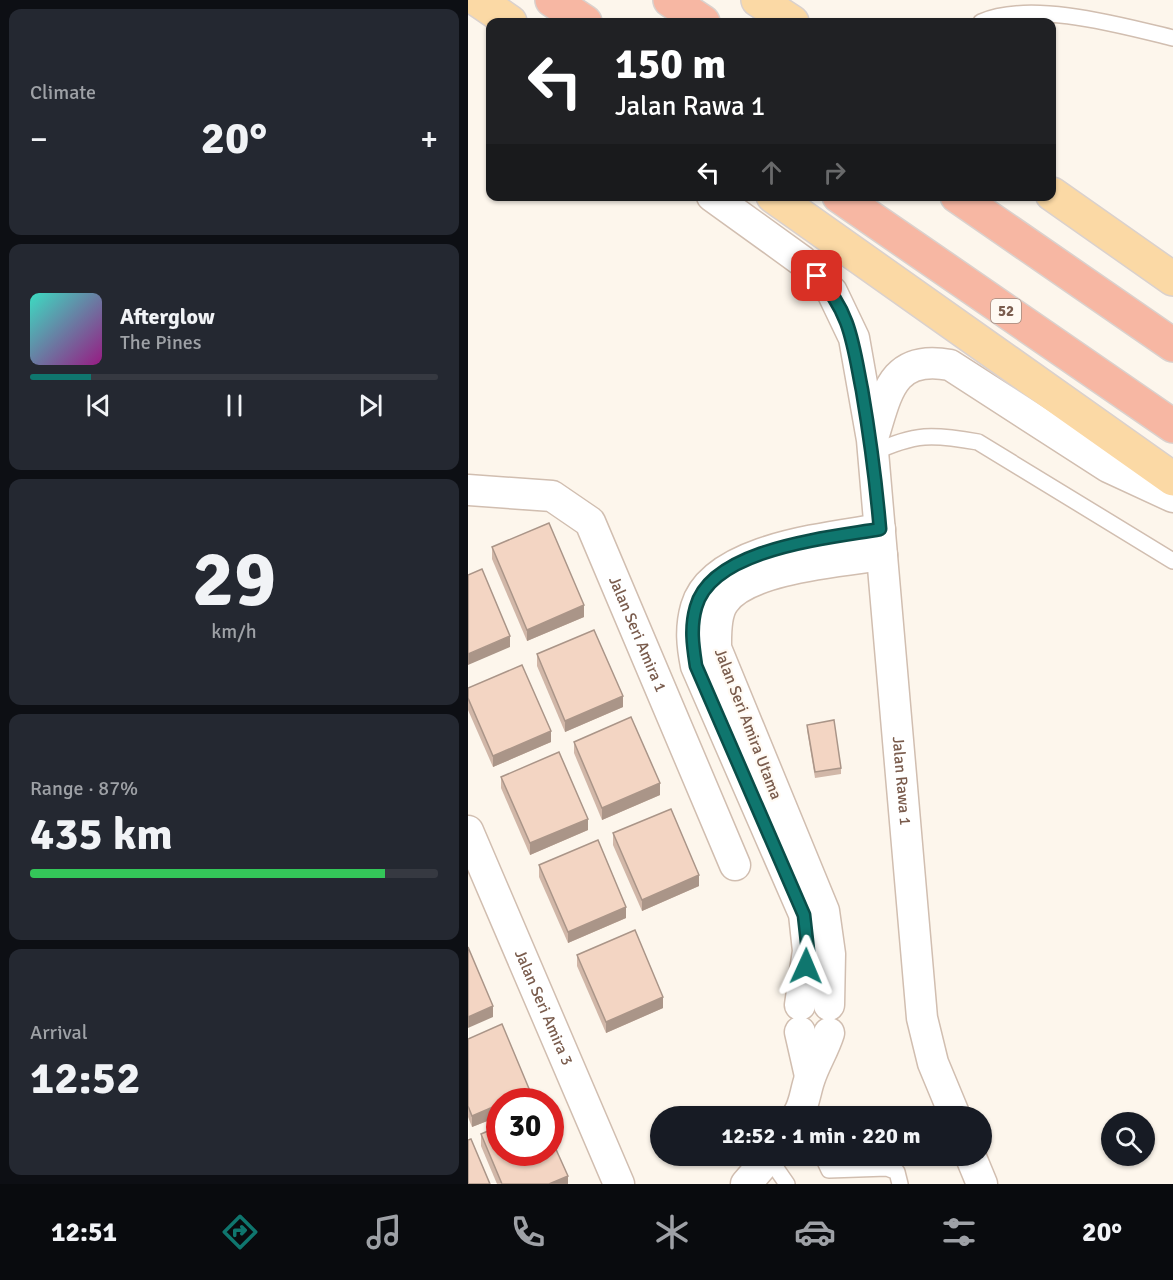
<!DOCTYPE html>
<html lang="en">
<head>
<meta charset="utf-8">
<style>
	:root { --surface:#171b24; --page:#242831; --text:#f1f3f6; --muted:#9ea1a6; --line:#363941; --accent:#0f766e }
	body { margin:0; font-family:Signika,sans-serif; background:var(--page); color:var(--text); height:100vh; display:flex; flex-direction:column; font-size:22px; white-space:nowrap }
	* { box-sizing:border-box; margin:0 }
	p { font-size:20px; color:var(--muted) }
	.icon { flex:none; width:33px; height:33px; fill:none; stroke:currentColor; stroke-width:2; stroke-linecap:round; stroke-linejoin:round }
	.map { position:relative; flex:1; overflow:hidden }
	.panel { display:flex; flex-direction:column; gap:9px; padding:9px; background:#0d0f14; width:468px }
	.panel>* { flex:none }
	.banner { position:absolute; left:18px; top:18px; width:570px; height:183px; border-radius:12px; box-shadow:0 2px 4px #0004; background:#202124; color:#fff; overflow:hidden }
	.fabs { position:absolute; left:633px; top:1112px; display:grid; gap:12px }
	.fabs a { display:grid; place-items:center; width:54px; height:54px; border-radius:50%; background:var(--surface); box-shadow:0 2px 4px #0004; font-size:30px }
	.speed { position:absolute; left:18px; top:1088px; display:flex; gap:12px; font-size:30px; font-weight:700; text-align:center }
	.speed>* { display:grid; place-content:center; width:78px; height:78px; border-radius:50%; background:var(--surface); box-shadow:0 2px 4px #0004; line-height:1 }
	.speed .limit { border:9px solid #d22; background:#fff; color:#111 }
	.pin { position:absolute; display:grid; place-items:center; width:51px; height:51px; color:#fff; margin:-26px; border-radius:12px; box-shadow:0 3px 9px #0006 }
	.me { position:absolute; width:66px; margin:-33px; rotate:1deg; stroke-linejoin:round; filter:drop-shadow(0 0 4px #0008) }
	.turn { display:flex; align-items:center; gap:21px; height:126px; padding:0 30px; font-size:27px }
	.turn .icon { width:78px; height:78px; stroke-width:2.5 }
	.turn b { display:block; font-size:42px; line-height:51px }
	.lanes { display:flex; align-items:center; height:57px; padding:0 30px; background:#0003; justify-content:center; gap:30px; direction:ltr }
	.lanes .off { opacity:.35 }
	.big { font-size:45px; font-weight:700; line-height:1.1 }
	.panel .card { flex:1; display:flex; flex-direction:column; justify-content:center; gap:9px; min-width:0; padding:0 21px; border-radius:12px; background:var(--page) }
	.panel .dial { align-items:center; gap:0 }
	.dial b { font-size:78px; line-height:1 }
	.song { display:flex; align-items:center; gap:18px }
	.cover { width:72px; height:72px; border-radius:9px; background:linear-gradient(135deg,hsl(170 70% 55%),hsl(310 70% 35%)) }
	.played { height:6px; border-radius:3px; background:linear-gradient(90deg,var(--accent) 15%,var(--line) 15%) }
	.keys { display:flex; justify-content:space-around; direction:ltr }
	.heat { display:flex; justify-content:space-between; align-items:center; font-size:33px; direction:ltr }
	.charge { height:9px; border-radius:4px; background:linear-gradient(90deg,#34c759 87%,var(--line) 0) }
	.trip { position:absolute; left:182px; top:1106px; width:342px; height:60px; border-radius:30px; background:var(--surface); box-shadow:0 2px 4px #0004; font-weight:700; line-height:60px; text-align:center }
	.menu { display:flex; height:96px; justify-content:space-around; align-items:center; background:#090b0e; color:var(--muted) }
	.menu .icon { width:42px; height:42px }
	.menu .active { color:var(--accent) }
	.menu b { font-size:27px; color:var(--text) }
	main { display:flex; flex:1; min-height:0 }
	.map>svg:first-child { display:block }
</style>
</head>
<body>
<main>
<section class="panel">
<div class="card"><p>Climate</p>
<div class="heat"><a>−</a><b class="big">20°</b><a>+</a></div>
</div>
<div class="card">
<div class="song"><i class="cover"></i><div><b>Afterglow</b><p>The Pines</p></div></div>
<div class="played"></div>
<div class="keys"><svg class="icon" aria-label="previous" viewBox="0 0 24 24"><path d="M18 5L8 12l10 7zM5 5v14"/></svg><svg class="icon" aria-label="pause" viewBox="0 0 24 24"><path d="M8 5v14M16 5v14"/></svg><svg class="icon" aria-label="next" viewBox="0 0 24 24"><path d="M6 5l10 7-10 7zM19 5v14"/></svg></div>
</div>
<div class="card dial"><b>29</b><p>km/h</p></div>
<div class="card"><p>Range · 87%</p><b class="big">435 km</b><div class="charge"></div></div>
<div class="card"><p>Arrival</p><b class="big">12:52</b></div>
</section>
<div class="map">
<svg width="705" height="1184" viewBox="0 0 705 1184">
	<rect width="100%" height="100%" fill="#fdf6ec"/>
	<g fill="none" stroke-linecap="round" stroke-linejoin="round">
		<defs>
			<g id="lane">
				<path d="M513,22C562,0 652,25 705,38"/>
				<path d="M405,453C447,433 465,434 510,442L705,561"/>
				<polyline points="354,1155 361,1170 419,1168 429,1172 432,1184"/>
				<polyline points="301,1158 319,1184"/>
			</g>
			<g id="street">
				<path id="s1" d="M244,196L334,261L364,292L386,338L404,440L454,1018L465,1063L487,1116"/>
				<path d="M405,438C419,393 424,354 482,365L640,467L705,497"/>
				<path id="s2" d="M0,490L84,496L122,522L267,865"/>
				<path id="s3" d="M0,831L151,1184"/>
				<path d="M332,1005L340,951L336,914L228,666C224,646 222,628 228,607C245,548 361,538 412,529"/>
				<path d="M361,1005L362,954L356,911L248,648C248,634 247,614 256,602C279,568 375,561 414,555"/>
				<polyline points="332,1032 342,1076"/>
				<path d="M329,1116C337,1105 337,1091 342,1078C347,1063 356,1049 361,1033"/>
				<polyline points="502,1155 514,1184"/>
				<polyline points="278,1184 303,1155"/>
			</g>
			<g id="primary">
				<polyline points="10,0 42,22"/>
				<polyline points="290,0 324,22"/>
				<polyline points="584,194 705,279"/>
				<polyline points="305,196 705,479"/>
			</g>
			<g id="highway">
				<polyline points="84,0 117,22"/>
				<polyline points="202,0 235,22"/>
				<polyline points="371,196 705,426"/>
				<polyline points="489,196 705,345"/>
			</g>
		</defs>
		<use href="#lane" stroke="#d1beb0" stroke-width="18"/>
		<use href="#street" stroke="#d1beb0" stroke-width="33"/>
		<use href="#primary" stroke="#dad1cd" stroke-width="36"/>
		<use href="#highway" stroke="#dad1cd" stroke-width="36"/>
		<use href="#lane" stroke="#fff" stroke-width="15"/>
		<use href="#street" stroke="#fff" stroke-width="30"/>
		<use href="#primary" stroke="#fbd9a5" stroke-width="33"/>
		<use href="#highway" stroke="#f7b7a3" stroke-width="33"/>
	</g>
	<g fill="#d1b7a8">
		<polygon points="24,547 116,617 59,641 24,559"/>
		<polygon points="69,654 155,707 97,732 69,666"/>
		<polygon points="0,688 83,742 25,767 0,710"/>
		<polygon points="339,725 373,768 373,774 347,778 339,730"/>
		<polygon points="106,742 192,795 134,820 106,753"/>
		<polygon points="33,777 120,830 62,855 33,788"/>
		<polygon points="145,833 231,886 174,911 145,845"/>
		<polygon points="71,865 158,918 100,943 71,877"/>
		<polygon points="109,955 195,1008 138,1033 109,966"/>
		<polygon points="0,1039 62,1101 32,1101 32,1116 4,1127 0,1117"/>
		<polygon points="13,1134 100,1184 29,1184 13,1146"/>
	</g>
	<g fill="#aa9588">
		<polygon points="116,605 116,617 59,641 59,630"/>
		<polygon points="42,636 42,647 0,665 0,654"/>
		<polygon points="155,696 155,707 97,732 97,721"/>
		<polygon points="83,731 83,742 25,767 25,756"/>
		<polygon points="192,783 192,795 134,820 134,808"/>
		<polygon points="120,819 120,830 62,855 62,843"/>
		<polygon points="231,875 231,886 174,911 174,900"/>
		<polygon points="158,907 158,918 100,943 100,932"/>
		<polygon points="195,997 195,1008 138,1033 138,1022"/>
		<polygon points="25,1006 25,1017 0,1028 0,1017"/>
		<polygon points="62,1091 62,1101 39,1101"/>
		<polygon points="32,1104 32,1116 4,1127 4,1116"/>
		<polygon points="100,1176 100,1184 81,1184"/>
	</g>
	<g fill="#f3d5c3" stroke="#aa9588" stroke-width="1.5">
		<polygon points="81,523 116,605 59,630 24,547"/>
		<polygon points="14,569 42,636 0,654 0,575"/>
		<polygon points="126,630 155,696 97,721 69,654"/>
		<polygon points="54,665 83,731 25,756 0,698 0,688"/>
		<polygon points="163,717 192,783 134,808 106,742"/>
		<polygon points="366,720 373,768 347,772 339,725"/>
		<polygon points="91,752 120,819 62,843 33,777"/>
		<polygon points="203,809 231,875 174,900 145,833"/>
		<polygon points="130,840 158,907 100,932 71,865"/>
		<polygon points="167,930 195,997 138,1022 109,955"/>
		<polygon points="0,947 25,1006 0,1017"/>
		<polygon points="34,1024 62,1091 39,1101 32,1101 32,1104 4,1116 0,1106 0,1039"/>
		<polygon points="32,1126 32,1152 82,1152 82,1136 100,1176 81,1184 34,1184 13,1134"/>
		<polygon points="3,1139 22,1184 0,1184 0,1140"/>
	</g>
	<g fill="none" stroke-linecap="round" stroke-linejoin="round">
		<defs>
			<path id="route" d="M338,966L340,951L336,915L228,666C225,646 222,628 228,607C244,548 361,538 412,529C408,482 402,437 394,390C385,345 383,312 349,276"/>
		</defs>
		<use href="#route" stroke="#0a4d48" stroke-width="15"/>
		<use href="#route" stroke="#0f766e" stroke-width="10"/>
	</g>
	<g text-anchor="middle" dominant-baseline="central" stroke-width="4.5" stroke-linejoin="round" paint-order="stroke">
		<rect fill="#fffaf3" stroke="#a28b7f" stroke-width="1.5" x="523" y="299" width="30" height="24" rx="4.5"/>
		<g font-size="15" font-weight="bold" fill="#7a5c4d">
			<text x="538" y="311">52</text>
		</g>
		<g font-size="16" fill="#7a5c4d" stroke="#fffaf3">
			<text stroke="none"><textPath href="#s2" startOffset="252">Jalan Seri Amira 1</textPath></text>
			<text transform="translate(280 724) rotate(69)">Jalan Seri Amira Utama</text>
			<text stroke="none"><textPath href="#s1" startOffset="651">Jalan Rawa 1</textPath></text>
			<text stroke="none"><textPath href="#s3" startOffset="192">Jalan Seri Amira 3</textPath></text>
		</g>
	</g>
</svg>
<div class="fabs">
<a><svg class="icon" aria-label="search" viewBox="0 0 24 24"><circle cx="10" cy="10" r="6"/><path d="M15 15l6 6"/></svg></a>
</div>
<div class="speed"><div class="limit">30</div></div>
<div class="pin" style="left:349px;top:276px;background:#d93025"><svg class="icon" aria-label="arrive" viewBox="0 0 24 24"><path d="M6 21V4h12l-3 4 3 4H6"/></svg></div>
<svg class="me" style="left:338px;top:966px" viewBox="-20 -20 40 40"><path d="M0-17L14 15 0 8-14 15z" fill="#0f766e" stroke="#fff" stroke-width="4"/></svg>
<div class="trip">12:52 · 1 min · 220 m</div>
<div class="banner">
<div class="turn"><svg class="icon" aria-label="left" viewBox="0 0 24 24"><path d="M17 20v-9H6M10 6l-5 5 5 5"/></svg><div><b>150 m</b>Jalan Rawa 1</div></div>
<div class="lanes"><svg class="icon" aria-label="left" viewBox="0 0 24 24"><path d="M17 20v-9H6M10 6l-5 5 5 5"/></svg><svg class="icon off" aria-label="ahead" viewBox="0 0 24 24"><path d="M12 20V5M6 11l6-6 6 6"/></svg><svg class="icon off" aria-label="right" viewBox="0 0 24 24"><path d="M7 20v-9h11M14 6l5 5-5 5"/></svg></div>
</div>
</div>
</main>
<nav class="menu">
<b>12:51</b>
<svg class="icon active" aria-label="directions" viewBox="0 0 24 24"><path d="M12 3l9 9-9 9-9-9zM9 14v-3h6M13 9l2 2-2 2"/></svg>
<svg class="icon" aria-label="music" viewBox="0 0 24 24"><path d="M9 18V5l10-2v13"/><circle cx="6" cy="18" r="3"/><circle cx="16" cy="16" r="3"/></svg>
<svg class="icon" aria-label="phone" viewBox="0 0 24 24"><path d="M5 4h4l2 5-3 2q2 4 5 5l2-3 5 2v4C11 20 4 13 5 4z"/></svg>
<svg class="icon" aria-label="climate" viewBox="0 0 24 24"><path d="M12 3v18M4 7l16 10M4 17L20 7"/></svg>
<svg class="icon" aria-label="car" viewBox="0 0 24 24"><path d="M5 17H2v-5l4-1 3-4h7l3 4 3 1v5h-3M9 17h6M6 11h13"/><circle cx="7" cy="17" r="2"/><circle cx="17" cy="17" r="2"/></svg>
<svg class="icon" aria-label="filters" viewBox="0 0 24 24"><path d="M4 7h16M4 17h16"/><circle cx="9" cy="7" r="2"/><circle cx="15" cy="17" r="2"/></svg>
<b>20°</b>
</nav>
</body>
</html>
